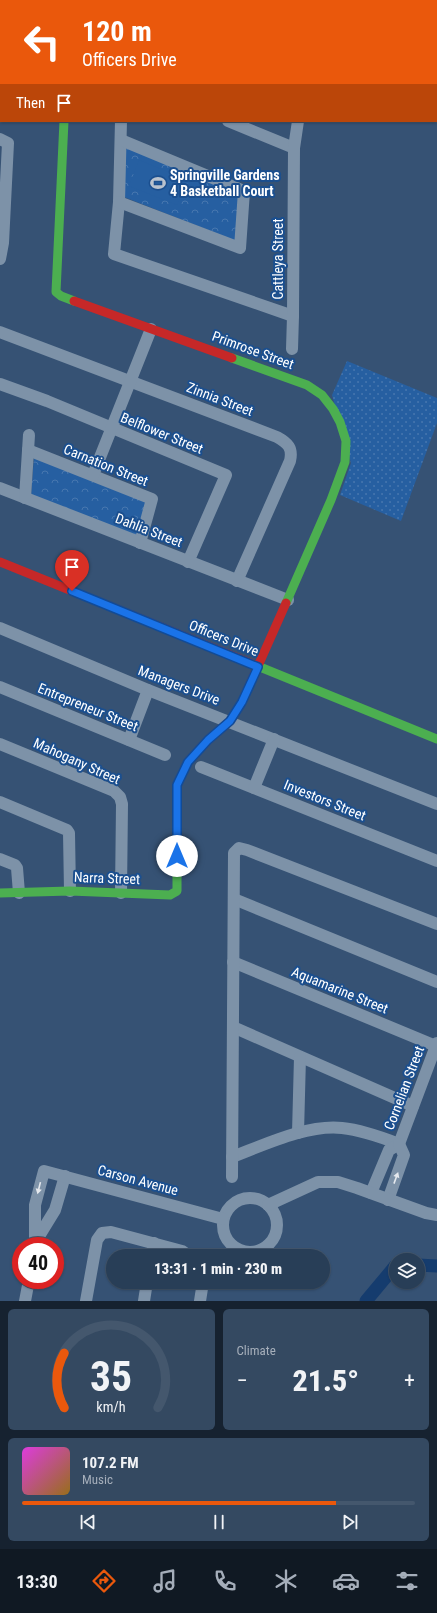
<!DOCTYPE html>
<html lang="en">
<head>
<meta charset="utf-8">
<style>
	:root { --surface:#283e57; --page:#344961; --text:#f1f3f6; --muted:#a5aeba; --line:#44576d; --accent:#ea580c }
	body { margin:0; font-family:"Roboto Condensed",sans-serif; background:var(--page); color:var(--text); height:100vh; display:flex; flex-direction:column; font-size:15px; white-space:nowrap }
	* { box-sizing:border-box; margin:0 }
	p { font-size:13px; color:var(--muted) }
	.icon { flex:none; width:22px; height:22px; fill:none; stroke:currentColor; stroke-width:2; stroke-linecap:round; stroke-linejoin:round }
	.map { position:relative; height:1301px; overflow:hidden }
	.panel { display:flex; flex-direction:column; gap:8px; padding:8px; background:#162230; flex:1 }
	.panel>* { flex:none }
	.top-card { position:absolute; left:0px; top:0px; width:437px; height:122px; box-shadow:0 1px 3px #0004,0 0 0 1px var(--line); background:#ea580c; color:#fff; overflow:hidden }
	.buttons { position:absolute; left:389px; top:1253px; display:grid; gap:8px }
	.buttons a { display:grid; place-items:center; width:36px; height:36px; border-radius:50%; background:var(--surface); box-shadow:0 1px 3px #0004,0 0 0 1px var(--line); font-size:20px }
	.speed { position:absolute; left:12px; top:1237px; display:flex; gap:8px; font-size:20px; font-weight:700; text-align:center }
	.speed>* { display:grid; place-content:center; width:52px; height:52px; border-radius:50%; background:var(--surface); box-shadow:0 1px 3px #0004,0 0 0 1px var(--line); line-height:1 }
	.speed .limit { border:6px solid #d22; background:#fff; color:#111 }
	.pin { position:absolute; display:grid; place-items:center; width:34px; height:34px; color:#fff; margin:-41px -17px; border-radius:50% 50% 50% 0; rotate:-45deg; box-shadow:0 0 4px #0007 }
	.pin .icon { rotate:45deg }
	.me { position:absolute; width:44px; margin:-22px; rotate:0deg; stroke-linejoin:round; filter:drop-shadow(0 0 3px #0008) }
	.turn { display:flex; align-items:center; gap:14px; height:84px; padding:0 16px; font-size:18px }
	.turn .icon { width:52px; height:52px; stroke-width:2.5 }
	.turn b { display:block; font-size:28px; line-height:34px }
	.then { display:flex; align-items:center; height:38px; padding:0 16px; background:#0003; gap:8px; font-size:15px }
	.big { font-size:30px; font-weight:800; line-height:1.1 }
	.panel .widget { flex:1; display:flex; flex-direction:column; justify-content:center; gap:6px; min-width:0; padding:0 14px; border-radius:6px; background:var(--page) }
	.panel .dial { align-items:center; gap:0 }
	.dial svg { height:104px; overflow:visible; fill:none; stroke:var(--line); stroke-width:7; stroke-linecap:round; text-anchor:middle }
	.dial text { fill:var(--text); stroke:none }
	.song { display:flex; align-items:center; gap:12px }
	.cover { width:48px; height:48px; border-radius:6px; background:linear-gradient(135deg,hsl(300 70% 55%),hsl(40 70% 35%)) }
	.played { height:4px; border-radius:2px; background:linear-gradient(90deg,var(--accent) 80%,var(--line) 80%) }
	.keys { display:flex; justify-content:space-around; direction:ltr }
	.heat { display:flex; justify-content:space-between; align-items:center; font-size:22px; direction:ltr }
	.panel .tiles { flex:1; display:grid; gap:8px; grid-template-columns:1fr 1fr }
	.widget:last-child { grid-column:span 2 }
	.trip { position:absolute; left:106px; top:1249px; width:224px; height:40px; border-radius:20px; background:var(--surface); box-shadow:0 1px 3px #0004,0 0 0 1px var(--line); font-weight:800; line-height:40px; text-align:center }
	.tab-bar { display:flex; height:64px; justify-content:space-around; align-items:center; background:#101923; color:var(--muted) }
	.tab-bar .icon { width:28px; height:28px }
	.tab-bar .active { color:var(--accent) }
	.tab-bar b { font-size:18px; color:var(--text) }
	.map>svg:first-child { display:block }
</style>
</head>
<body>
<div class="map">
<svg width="437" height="1301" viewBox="0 0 437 1301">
	<defs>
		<pattern id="grass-dots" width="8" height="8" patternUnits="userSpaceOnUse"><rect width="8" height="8" fill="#265fa1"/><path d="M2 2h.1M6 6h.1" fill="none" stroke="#4777af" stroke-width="1.8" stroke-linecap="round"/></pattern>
		<pattern id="park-crowns" width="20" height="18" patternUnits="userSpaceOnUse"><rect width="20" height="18" fill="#265fa1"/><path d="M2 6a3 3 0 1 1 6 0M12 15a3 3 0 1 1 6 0" fill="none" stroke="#4777af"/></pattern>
	</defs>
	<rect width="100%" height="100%" fill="#365274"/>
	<polygon fill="url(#grass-dots)" points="347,361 437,398 437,423 401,521 340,495 351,463 332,395"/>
	<g fill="url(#park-crowns)">
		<polygon points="126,146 239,193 236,241 124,197"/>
		<polygon points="34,457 146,502 136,537 31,496"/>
	</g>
	<polygon fill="#265fa1" points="139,160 188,180 177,205 129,186"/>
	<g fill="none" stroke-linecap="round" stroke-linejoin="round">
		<g stroke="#153c6e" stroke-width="13">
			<polyline points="418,1265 437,1266"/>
			<polyline points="366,1301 396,1265"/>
		</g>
		<g stroke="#7d92a8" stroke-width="12">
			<polyline points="1,0 1,1"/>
			<polyline points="80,0 83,1"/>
			<polyline points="228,0 231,1"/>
			<polyline points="387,0 390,1"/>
			<polyline points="71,1 71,0"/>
			<polyline points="293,1 293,0"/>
			<polyline points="350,1 351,0"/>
			<polyline points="411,1 412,0"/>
			<polyline points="436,80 437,78"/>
			<polyline points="0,90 1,90"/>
			<polyline points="121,121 119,202 114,254 293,316"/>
			<polyline points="228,121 294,148"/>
			<polyline points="0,139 8,143 3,243 0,259"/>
			<polyline points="119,202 240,248 244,191 121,140"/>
			<path d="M0,332L277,437C288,443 293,448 290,461L237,581"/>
			<polyline points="292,349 293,316 294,148 298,121"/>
			<polyline points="0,384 47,401 226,475 188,562"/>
			<polyline points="28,450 152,499 140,543"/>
			<polyline points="93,475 151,329"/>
			<polyline points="0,488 288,600"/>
			<polyline points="25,498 29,435"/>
			<polyline points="0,628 148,690 437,804"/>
			<polyline points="0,687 165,755"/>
			<polyline points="129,740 148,690"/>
			<polyline points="0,744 114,791 120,797 122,804 121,893"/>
			<polyline points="201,767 437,861"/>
			<polyline points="254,788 274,739"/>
			<polyline points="0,802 67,830 69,833 70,891"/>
			<polyline points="0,859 15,865 17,868 19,893"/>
			<polyline points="234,899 437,982"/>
			<polyline points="233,962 436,1046"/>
			<polyline points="233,1027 413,1106"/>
			<polyline points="298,1133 300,1057"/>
			<path d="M232,1157C264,1145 308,1124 342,1128C362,1130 381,1137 399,1144"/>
			<polyline points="232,1177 234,853 239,848 247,850 437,924"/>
			<polyline points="371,1193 389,1150 399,1144 437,1043"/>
			<circle cx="250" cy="1225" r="27"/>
			<polyline points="388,1200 404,1155 399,1144"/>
			<polyline points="268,1205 318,1182 338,1182 357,1188 426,1213 437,1215"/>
			<polyline points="36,1241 55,1210 65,1176"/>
			<polyline points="35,1246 35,1205 44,1171 223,1219"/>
			<polyline points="152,1256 154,1243"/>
			<polyline points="25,1301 29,1280"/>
			<polyline points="86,1301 97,1240 102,1233 111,1232 182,1251 189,1256"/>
			<polyline points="144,1301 147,1282"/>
			<polyline points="200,1301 203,1282"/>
		</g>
		<g stroke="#4caf50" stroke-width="9">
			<polyline points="64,121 56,292 61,296 74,301"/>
			<polyline points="232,358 307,385 322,395 333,409 340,422 346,441 345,462 331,500 286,603"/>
			<polyline points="255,665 437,739"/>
			<polyline points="0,893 70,891 170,895 177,891 177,839"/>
		</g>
		<g stroke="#c62828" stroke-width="9">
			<polyline points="74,301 232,358"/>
			<polyline points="0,562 255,665"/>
			<polyline points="177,839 177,785 188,762 208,740 230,721 242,702 286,603"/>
		</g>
	</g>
	<defs><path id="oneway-solid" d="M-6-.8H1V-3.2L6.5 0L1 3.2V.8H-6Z"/></defs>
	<g fill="#e5e9ee">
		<use href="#oneway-solid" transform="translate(396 1178) rotate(-70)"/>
		<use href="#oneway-solid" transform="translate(39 1188) rotate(104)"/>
	</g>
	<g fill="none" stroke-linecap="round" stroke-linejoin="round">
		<defs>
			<polyline id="route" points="72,591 258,667 242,702 230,721 208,740 188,762 177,785 177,856"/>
		</defs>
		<use href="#route" stroke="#114b97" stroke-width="10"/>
		<use href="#route" stroke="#1a73e8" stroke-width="7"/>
	</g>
	<defs>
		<symbol id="stadium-bare" viewBox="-9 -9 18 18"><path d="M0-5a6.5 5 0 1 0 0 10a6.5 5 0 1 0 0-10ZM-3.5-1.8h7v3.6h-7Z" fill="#b9c2ce" stroke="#1b4f8f" stroke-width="2.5" paint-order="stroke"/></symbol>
	</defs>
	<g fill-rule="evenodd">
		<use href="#stadium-bare" x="147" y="172" width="22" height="22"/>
	</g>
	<g text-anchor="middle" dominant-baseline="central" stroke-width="4" stroke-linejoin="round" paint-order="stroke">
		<g font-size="14" font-weight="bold" fill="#fff" stroke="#1b4f8f" text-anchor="start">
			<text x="170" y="175">Springville Gardens<tspan x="170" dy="16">4 Basketball Court</tspan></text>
		</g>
		<g font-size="14" fill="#fff" stroke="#1b4f8f">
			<text transform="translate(278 259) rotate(-90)">Cattleya Street</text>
			<text transform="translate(253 350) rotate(20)">Primrose Street</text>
			<text transform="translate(220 399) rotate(21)">Zinnia Street</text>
			<text transform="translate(162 433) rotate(22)">Belflower Street</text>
			<text transform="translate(106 465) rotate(22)">Carnation Street</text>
			<text transform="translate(149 530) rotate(21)">Dahlia Street</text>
			<text transform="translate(224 638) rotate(22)">Officers Drive</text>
			<text transform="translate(179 685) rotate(21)">Managers Drive</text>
			<text transform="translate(88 707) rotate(22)">Entrepreneur Street</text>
			<text transform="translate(77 761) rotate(24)">Mahogany Street</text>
			<text transform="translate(325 800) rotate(22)">Investors Street</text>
			<text transform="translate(107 878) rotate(2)">Narra Street</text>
			<text transform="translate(340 990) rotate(22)">Aquamarine Street</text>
			<text transform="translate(404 1088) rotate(-69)">Cornelian Street</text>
			<text transform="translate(138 1180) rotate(15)">Carson Avenue</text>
		</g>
	</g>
</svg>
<div class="buttons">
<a><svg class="icon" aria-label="layers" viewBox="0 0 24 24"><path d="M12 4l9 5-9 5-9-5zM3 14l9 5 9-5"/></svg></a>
</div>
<div class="speed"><div class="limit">40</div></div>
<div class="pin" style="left:72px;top:591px;background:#d93025"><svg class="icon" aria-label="arrive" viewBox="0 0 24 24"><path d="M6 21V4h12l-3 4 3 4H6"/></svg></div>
<svg class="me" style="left:177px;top:856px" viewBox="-20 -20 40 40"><circle r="19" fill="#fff"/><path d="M0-13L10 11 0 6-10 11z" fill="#1a73e8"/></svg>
<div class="trip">13:31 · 1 min · 230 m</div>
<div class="top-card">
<div class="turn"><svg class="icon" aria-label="left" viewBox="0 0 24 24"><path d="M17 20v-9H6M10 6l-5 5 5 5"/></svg><div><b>120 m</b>Officers Drive</div></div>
<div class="then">Then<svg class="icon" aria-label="arrive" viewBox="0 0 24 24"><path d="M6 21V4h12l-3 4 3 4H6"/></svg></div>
</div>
</div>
<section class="panel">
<div class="tiles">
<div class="widget dial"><svg viewBox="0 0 100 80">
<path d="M14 69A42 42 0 1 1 86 69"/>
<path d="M14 69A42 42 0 0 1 14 27" stroke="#ea580c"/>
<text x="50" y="56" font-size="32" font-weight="700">35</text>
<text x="50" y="72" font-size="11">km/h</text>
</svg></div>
<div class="widget"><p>Climate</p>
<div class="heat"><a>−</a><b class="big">21.5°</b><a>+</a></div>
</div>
<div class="widget">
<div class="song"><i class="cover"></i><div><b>107.2 FM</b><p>Music</p></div></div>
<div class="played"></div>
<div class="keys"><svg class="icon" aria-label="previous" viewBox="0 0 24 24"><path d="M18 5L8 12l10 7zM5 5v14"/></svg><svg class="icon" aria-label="pause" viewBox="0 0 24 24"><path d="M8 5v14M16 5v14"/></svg><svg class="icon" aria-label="next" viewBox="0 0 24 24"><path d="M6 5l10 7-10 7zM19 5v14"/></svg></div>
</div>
</div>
</section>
<nav class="tab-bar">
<b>13:30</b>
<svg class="icon active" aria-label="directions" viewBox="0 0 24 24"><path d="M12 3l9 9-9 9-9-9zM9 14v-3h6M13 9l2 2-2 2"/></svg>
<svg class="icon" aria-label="music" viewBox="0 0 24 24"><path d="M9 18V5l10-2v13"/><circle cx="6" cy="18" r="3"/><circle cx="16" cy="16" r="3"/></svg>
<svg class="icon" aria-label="phone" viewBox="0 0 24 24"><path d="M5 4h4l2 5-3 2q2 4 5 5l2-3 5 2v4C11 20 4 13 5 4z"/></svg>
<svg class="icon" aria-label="climate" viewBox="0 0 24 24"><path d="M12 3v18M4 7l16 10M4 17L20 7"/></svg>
<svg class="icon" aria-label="car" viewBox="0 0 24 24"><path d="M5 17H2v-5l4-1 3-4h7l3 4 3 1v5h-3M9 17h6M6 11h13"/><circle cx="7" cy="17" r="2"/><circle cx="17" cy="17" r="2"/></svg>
<svg class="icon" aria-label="filters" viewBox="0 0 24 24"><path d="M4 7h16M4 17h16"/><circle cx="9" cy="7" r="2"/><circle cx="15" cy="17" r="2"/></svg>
</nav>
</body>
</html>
